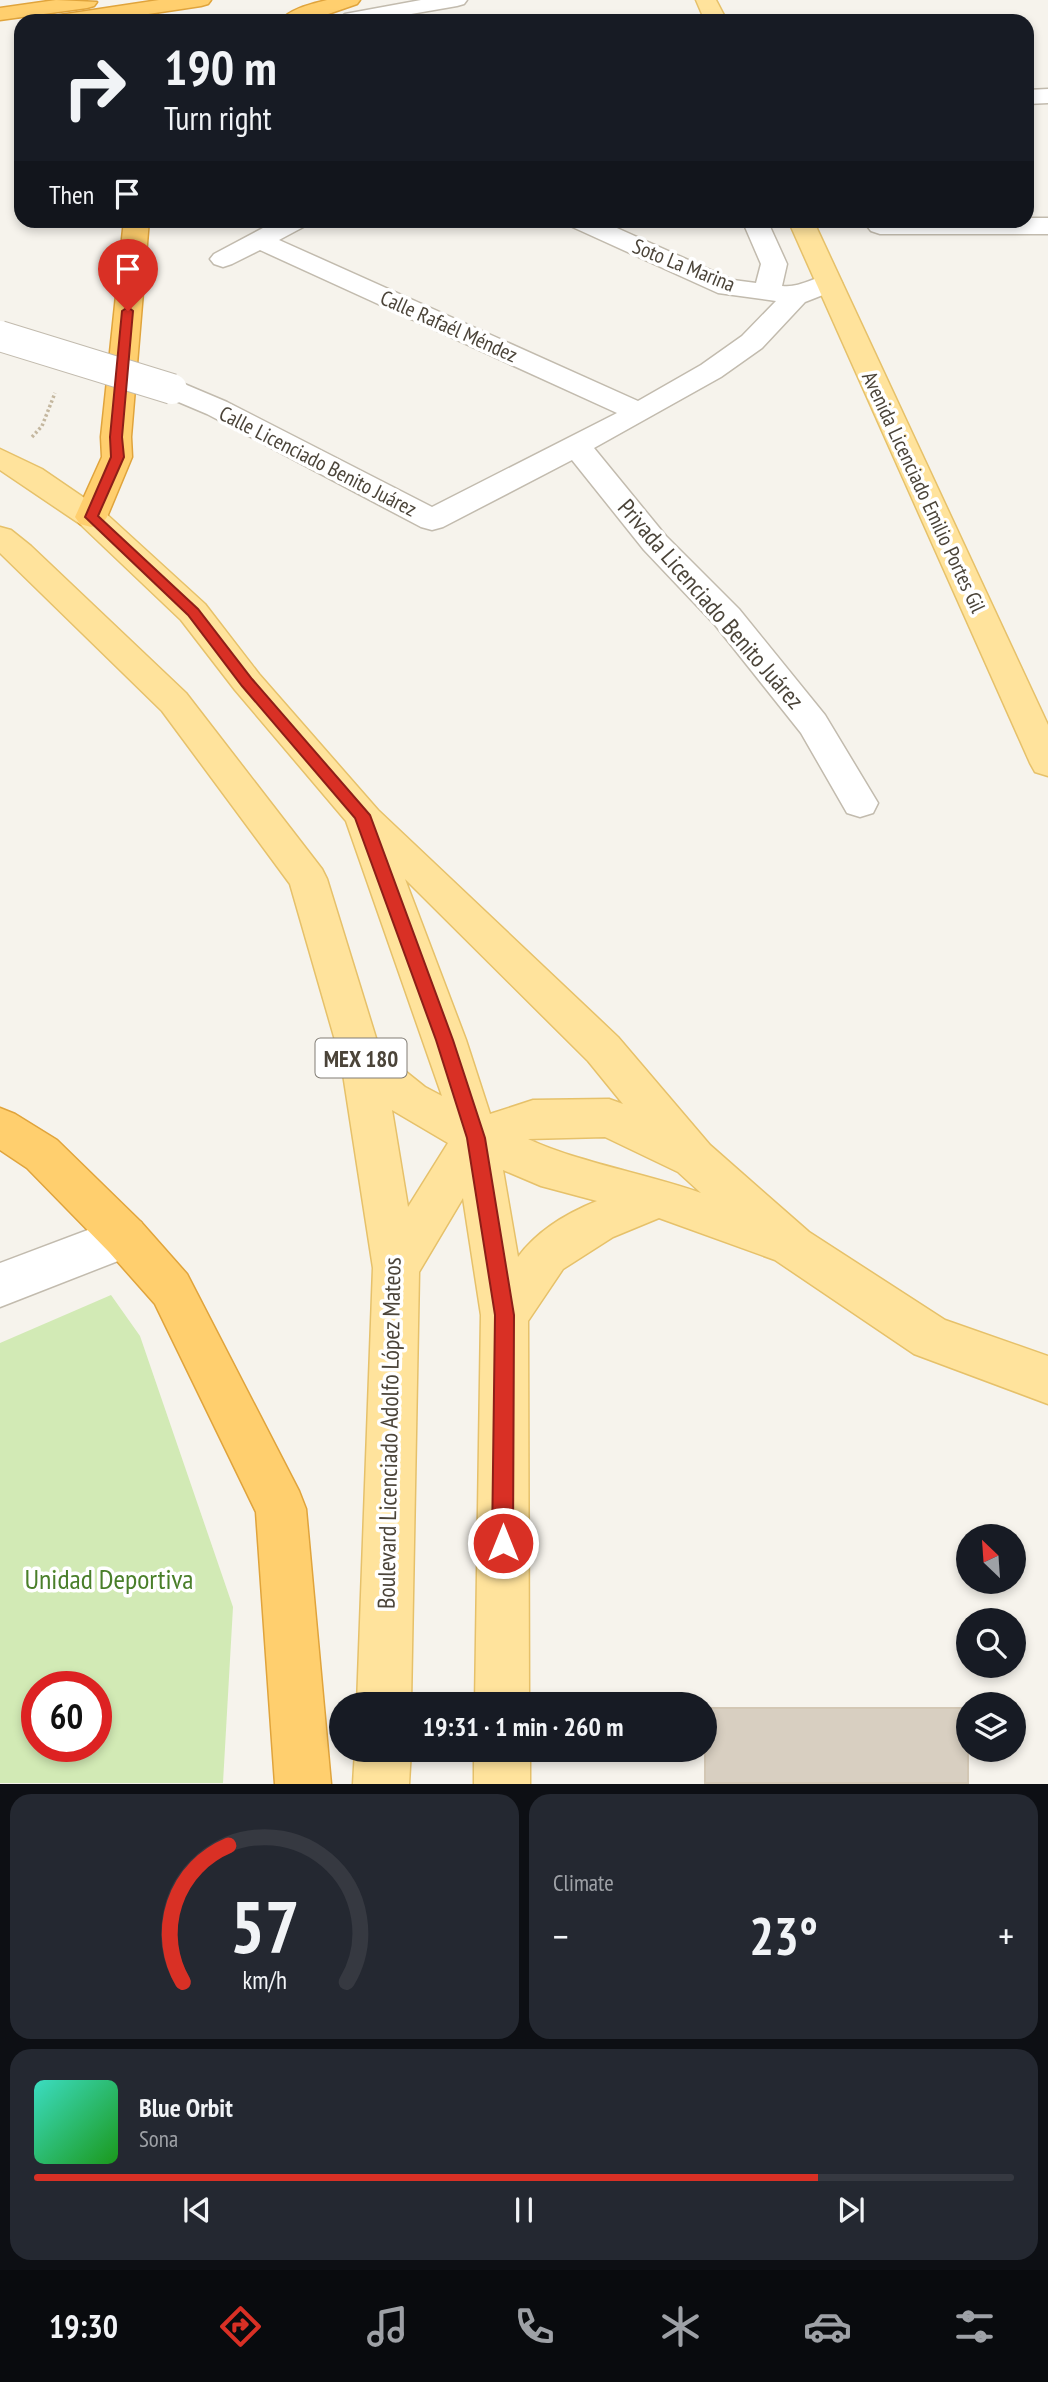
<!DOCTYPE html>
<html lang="en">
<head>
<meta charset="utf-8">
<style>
	:root { --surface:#171b24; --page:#242831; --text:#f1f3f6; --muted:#9ea1a6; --line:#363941; --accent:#d93025 }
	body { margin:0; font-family:"PT Sans Narrow",sans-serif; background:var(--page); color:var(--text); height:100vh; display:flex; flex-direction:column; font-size:26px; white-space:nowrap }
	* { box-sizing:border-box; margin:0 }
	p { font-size:23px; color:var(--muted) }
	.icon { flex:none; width:38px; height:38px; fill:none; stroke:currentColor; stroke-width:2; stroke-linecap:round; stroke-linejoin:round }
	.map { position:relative; height:1784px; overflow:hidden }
	.panel { display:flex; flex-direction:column; gap:10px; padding:10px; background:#0d0f14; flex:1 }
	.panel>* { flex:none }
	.hud { position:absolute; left:14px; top:14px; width:1020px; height:214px; border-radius:21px; box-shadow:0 4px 10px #0003; background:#171b24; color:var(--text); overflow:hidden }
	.needle { width:46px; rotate:335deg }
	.fabs { position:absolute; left:956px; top:1524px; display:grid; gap:14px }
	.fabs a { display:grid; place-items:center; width:70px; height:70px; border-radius:50%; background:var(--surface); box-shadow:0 4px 10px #0003; font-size:35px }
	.speed { position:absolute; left:21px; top:1671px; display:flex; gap:14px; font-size:35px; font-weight:700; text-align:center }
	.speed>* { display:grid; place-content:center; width:91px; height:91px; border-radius:50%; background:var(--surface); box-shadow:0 4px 10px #0003; line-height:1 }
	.speed .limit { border:10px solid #d22; background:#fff; color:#111 }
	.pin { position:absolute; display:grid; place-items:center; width:60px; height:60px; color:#fff; margin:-72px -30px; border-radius:50% 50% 50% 0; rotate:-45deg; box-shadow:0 0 7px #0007 }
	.pin .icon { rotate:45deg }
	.me { position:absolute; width:77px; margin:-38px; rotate:0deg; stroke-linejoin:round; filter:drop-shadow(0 0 5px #0008) }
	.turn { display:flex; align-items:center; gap:24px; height:147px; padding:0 35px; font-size:32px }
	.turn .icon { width:91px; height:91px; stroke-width:2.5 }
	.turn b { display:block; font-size:49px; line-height:60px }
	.then { display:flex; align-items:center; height:66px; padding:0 35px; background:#0003; gap:14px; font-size:26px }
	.big { font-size:52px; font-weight:700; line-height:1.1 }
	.panel .widget { flex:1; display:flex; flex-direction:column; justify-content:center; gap:10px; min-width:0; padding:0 24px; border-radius:21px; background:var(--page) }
	.panel .dial { align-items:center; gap:0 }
	.dial svg { height:182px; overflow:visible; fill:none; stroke:var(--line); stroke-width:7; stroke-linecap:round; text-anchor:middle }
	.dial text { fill:var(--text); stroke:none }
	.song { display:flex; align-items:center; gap:21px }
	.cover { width:84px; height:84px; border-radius:10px; background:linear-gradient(135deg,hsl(170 70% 55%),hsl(120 70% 35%)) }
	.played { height:7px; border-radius:4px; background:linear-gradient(90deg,var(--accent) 80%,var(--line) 80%) }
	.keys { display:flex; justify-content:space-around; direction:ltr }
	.heat { display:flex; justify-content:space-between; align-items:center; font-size:38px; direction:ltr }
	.panel .tiles { flex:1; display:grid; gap:10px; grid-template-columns:1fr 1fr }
	.widget:last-child { grid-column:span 2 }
	.trip { position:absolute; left:329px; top:1692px; width:388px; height:70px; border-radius:35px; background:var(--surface); box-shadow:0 4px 10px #0003; font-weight:700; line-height:70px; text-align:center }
	.tabs { display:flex; height:112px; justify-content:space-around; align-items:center; background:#090b0e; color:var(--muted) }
	.tabs .icon { width:49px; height:49px }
	.tabs .active { color:var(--accent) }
	.tabs b { font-size:32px; color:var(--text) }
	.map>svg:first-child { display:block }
</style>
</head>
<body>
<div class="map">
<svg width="1048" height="1784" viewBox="0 0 1048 1784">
	<rect width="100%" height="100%" fill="#f6f3ec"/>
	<path fill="#d2eab5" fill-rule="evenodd" d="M111,1295L140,1336L233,1607L223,1783H0V1343ZM37,1687H96V1746H37Z"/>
	<rect fill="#d8cfc1" stroke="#d3c7b4" stroke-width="2" x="705" y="1708" width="263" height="75"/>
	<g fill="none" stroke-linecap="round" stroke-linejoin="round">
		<defs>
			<g id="minor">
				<polygon points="421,0 467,0 464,4 457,6 371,21 336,21 345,14"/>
				<polygon points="1048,89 1048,103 1027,104 1027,90"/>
				<polygon points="1027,218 1048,218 1048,234 880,234 871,231 867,226 872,220"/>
				<path d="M278,220H310L307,225L279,240L638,401L701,365L742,336L776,301L718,293L568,225L565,220H599L733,280L756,283L761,264L742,220H767L787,264L782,286C802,289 818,272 838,277L842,283L838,289L805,302L762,348L721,377L594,448L666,536L739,609L825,715L878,803L873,813L860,817L847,813L801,733L715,625L644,550L572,460L443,527L432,530L421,527L207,414L162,395L158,389L162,383L172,380L182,383L227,402L432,507L617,413L260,250L232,264L223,267L214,264L210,259L214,254Z"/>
				<polygon points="125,1216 141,1222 148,1237 141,1252 0,1307 0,1263"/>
			</g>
			<g id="major">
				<polygon points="696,0 716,0 727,21 705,21"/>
				<polygon points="788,220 813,220 1048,725 1048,776 1035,772 1030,763"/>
				<path d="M0,449L42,469L102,510L205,604L259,674L378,810L618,1037L710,1145L809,1232L945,1320L1048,1356V1404L914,1354L775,1260L659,1218L613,1237L563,1269L528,1321L529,1704H475L481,1315L463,1198L419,1272L411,1704H357L373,1268L341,1061L290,884L162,711L0,553V527L11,530L31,546L186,693L322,869L327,879L380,1051L425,1087L442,1096L346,821L235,690L181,620L80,524L0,470ZM405,879L588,1061L623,1104L609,1099L533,1100L490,1114L466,1040ZM392,1110L448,1143L408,1207ZM605,1137L678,1172L701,1193C645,1173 583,1164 528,1139ZM503,1170L541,1186L597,1201C567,1213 537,1231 518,1257Z"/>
				<polygon points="355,1750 411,1750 409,1784 353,1784"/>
				<rect x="474" y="1750" width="56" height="34"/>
			</g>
			<g id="highway">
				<polygon points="56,0 97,2 94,6 87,8 0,20 0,8"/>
				<polygon points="159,0 211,0 208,4 201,6 102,21 49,21 53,17 60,15"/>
				<path d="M327,0H360L357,4L308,21H280C291,8 312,4 327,0Z"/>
				<polygon points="124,220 149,220 131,437 132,457 107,517 102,524 91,527 80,524 75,517 102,457 101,437"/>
				<polygon points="0,1108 15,1114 57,1140 141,1222 187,1274 299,1491 306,1509 331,1784 275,1784 256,1512 155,1304 109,1252 27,1168 0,1150"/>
			</g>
		</defs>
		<use href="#minor" stroke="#c2bbae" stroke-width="3"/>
		<use href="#major" stroke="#e6c16a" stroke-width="3"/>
		<use href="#highway" stroke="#e0a43c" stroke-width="3"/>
		<polyline stroke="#c4b79f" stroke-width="3.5" stroke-dasharray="2.5 2.5" stroke-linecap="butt" points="32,437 42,426 55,393"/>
		<use href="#minor" fill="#fff" fill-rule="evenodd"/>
		<use href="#major" fill="#ffe39c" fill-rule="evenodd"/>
		<use href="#highway" fill="#ffcf6e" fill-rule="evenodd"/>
		<defs>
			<polyline id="minor-bridge" points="0,336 172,389"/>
		</defs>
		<use href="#minor-bridge" stroke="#c2bbae" stroke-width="32" stroke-linecap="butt"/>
		<use href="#minor-bridge" stroke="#fff" stroke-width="30"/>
	</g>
	<polygon fill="#d93025" stroke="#8d1f18" stroke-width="2" points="128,307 133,311 122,437 124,457 98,516 198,609 252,679 370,815 453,1040 485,1138 514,1315 513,1543 510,1551 503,1554 495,1551 492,1543 495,1315 467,1138 436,1040 355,818 242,686 188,615 85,517 111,457 110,437 122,311"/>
	<g text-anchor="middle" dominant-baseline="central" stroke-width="7" stroke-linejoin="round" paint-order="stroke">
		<g font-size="21" fill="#4b4439" stroke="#fff">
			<text transform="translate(684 265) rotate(22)">Soto La Marina</text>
			<text transform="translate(449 326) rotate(24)">Calle Rafaél Méndez</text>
			<text transform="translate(318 461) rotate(27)">Calle Licenciado Benito Juárez</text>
			<text transform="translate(924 492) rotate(65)">Avenida Licenciado Emilio Portes Gil</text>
		</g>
		<rect fill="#fff" stroke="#817c74" stroke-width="2" x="315.5" y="1038.5" width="91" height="39" rx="5"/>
		<g font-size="23" font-weight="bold" fill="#4b4439">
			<text x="361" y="1058">MEX 180</text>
		</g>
		<g font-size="24" fill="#4b4439" stroke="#fff">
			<text transform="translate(711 604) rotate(49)">Privada Licenciado Benito Juárez</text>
			<text transform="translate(389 1433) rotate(-89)">Boulevard Licenciado Adolfo López Mateos</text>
		</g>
		<g font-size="28" fill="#4a7f2a" stroke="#fff">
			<text x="109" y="1578">Unidad Deportiva</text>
		</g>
	</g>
</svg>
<div class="fabs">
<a><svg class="needle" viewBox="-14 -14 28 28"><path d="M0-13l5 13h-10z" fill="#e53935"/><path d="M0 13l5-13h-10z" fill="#9ea1a6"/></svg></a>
<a><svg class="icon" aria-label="search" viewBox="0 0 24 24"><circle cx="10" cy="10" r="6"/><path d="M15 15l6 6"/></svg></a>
<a><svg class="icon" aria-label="layers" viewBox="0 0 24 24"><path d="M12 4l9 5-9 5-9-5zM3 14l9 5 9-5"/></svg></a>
</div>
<div class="speed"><div class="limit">60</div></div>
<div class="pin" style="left:128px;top:311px;background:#d93025"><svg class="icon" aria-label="arrive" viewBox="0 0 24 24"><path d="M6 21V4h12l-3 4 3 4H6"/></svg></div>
<svg class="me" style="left:503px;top:1543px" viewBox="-20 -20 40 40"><circle r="17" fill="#d93025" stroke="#fff" stroke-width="3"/><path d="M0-11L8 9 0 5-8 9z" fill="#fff"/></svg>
<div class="trip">19:31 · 1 min · 260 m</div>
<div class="hud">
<div class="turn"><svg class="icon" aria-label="right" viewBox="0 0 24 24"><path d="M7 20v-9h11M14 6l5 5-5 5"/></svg><div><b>190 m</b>Turn right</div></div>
<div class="then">Then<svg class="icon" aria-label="arrive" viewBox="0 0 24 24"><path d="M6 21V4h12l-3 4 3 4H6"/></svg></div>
</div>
</div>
<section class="panel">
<div class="tiles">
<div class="widget dial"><svg viewBox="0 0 100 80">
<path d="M14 69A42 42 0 1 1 86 69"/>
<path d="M14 69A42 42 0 0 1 34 9" stroke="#d93025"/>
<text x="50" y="56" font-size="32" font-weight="700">57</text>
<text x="50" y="72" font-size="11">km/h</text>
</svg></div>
<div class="widget"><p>Climate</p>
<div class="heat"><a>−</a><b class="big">23°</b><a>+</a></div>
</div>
<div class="widget">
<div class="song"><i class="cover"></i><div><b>Blue Orbit</b><p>Sona</p></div></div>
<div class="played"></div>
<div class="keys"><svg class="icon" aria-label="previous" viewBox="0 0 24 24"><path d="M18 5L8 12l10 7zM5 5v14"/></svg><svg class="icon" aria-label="pause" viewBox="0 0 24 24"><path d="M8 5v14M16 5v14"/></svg><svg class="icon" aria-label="next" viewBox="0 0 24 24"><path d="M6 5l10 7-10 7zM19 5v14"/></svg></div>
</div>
</div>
</section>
<nav class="tabs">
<b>19:30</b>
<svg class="icon active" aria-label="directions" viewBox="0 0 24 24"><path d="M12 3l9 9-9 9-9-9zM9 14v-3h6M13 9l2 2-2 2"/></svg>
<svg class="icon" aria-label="music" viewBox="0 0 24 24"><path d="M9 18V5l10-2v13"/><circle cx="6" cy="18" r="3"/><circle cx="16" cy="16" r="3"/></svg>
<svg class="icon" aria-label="phone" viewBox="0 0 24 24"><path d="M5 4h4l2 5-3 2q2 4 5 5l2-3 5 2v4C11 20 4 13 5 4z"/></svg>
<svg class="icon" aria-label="climate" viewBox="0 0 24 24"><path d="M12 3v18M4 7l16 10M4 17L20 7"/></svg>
<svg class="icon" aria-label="car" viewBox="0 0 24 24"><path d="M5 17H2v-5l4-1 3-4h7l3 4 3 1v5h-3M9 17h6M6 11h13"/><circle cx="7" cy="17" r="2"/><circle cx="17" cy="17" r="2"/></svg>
<svg class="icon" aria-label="filters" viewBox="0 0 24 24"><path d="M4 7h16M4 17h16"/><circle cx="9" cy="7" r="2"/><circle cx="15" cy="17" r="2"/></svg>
</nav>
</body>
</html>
